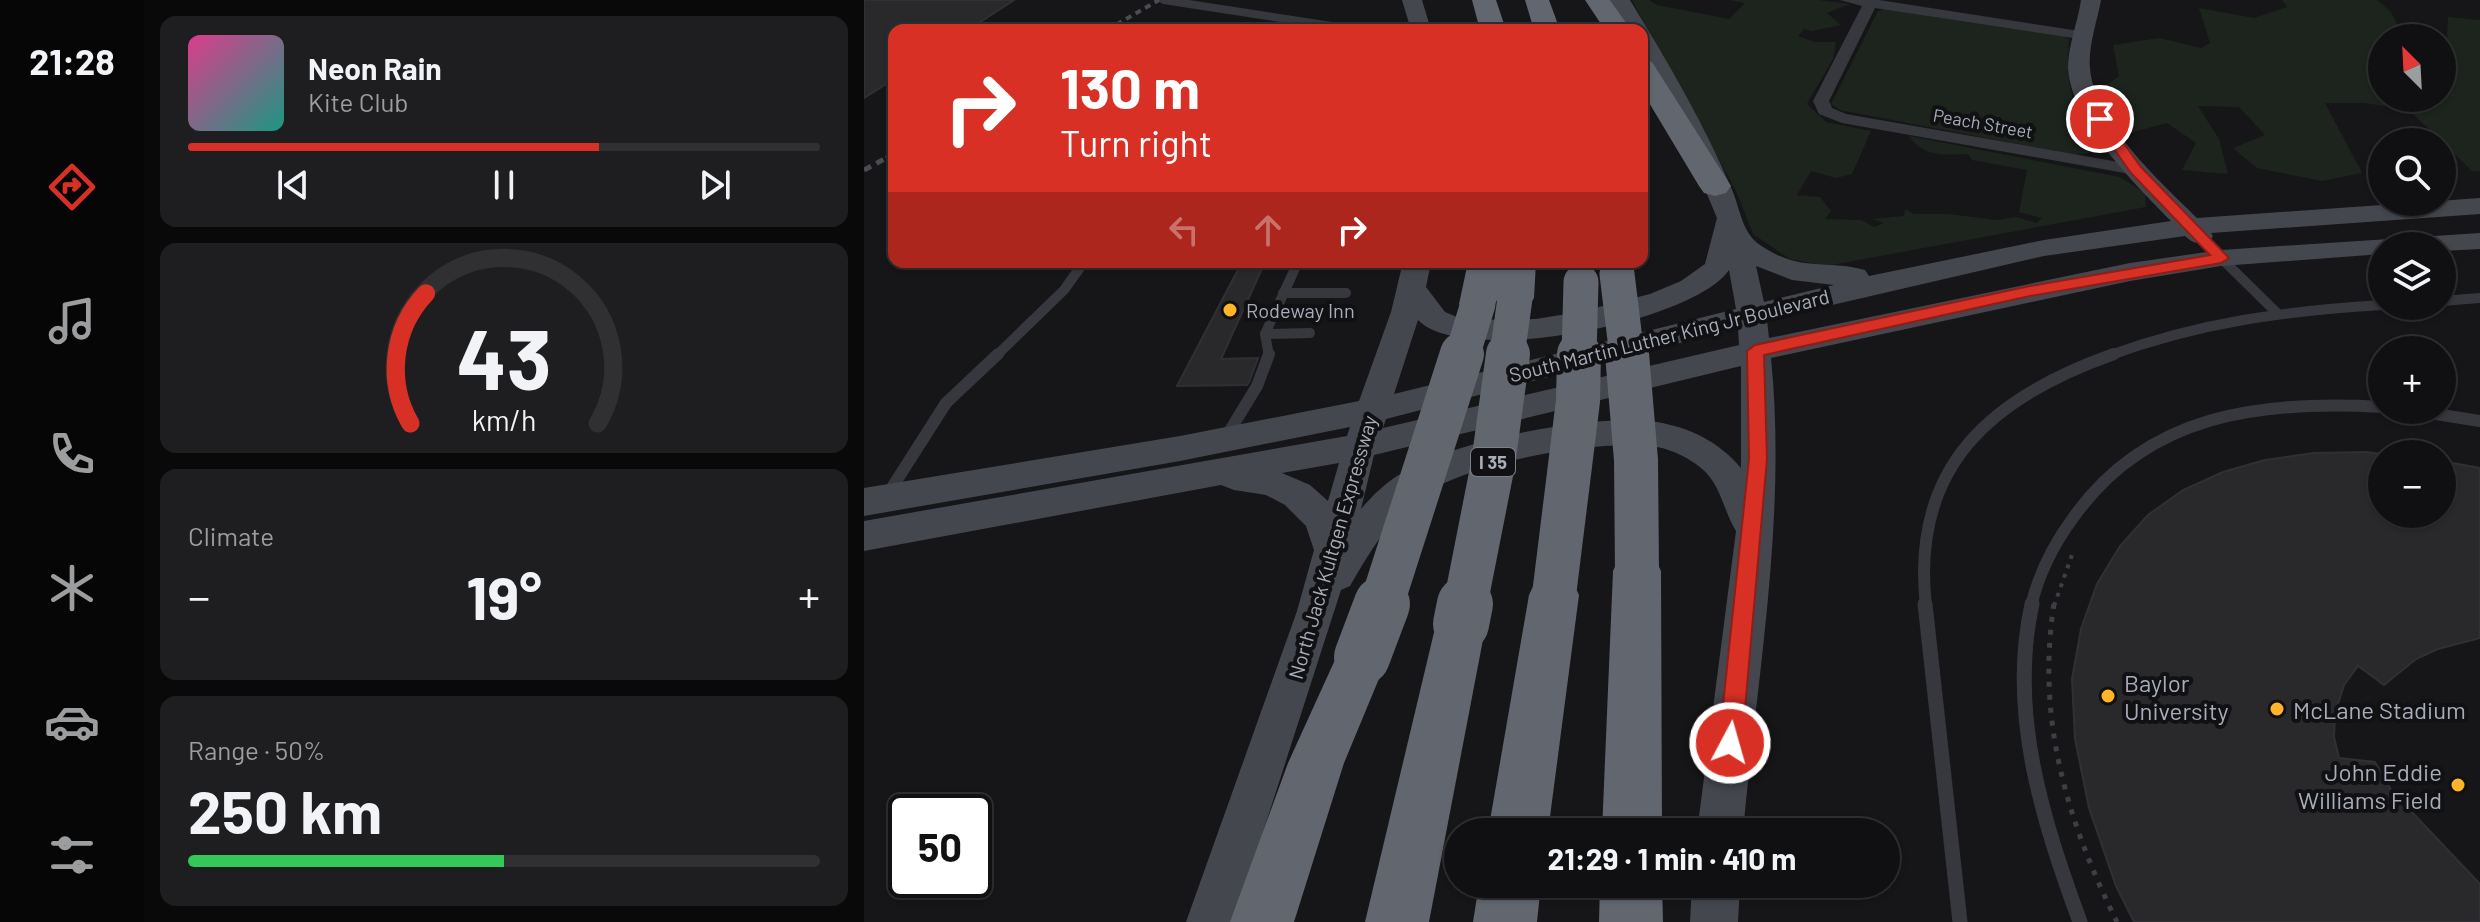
<!DOCTYPE html>
<html lang="en">
<head>
<meta charset="utf-8">
<style>
	:root { --surface:#101012; --page:#1e1e20; --text:#f1f3f6; --muted:#9c9d9f; --line:#303032; --accent:#d93025 }
	body { margin:0; font-family:Barlow,sans-serif; background:var(--page); color:var(--text); height:100vh; display:flex; flex-direction:column; font-size:30px; white-space:nowrap }
	* { box-sizing:border-box; margin:0 }
	p { font-size:26px; color:var(--muted) }
	.icon { flex:none; width:44px; height:44px; fill:none; stroke:currentColor; stroke-width:2; stroke-linecap:round; stroke-linejoin:round }
	.map { position:relative; flex:1; overflow:hidden }
	.drawer { display:flex; flex-direction:column; gap:16px; padding:16px; background:#09090a; width:720px }
	.drawer>* { flex:none }
	.banner { position:absolute; left:24px; top:24px; width:760px; height:244px; border-radius:16px; box-shadow:0 2px 6px #0004,0 0 0 2px var(--line); background:#d93025; color:#fff; overflow:hidden }
	.needle { width:52px; rotate:336deg }
	.fabs { position:absolute; left:1504px; top:24px; display:grid; gap:16px }
	.fabs a { display:grid; place-items:center; width:88px; height:88px; border-radius:50%; background:var(--surface); box-shadow:0 2px 6px #0004,0 0 0 2px var(--line); font-size:40px }
	.speed { position:absolute; left:24px; top:794px; display:flex; gap:16px; font-size:40px; font-weight:700; text-align:center }
	.speed>* { display:grid; place-content:center; width:104px; height:104px; border-radius:50%; background:var(--surface); box-shadow:0 2px 6px #0004,0 0 0 2px var(--line); line-height:1 }
	.speed .limit { border:4px solid #111; border-radius:12px; background:#fff; color:#111 }
	.pin { position:absolute; display:grid; place-items:center; width:68px; height:68px; color:#fff; margin:-34px; border:4px solid #fff; border-radius:50%; box-shadow:0 2px 8px #0007 }
	.me { position:absolute; width:88px; margin:-44px; rotate:6deg; stroke-linejoin:round; filter:drop-shadow(0 0 6px #0008) }
	.turn { display:flex; align-items:center; gap:28px; height:168px; padding:0 40px; font-size:36px }
	.turn .icon { width:104px; height:104px; stroke-width:2.5 }
	.turn b { display:block; font-size:56px; line-height:68px }
	.lanes { display:flex; align-items:center; height:76px; padding:0 40px; background:#0003; justify-content:center; gap:40px; direction:ltr }
	.lanes .off { opacity:.35 }
	.big { font-size:60px; font-weight:700; line-height:1.1 }
	.drawer .card { flex:1; display:flex; flex-direction:column; justify-content:center; gap:12px; min-width:0; padding:0 28px; border-radius:16px; background:var(--page) }
	.drawer .dial { align-items:center; gap:0 }
	.dial svg { height:208px; overflow:visible; fill:none; stroke:var(--line); stroke-width:7; stroke-linecap:round; text-anchor:middle }
	.dial text { fill:var(--text); stroke:none }
	.song { display:flex; align-items:center; gap:24px }
	.cover { width:96px; height:96px; border-radius:12px; background:linear-gradient(135deg,hsl(330 70% 55%),hsl(170 70% 35%)) }
	.played { height:8px; border-radius:4px; background:linear-gradient(90deg,var(--accent) 65%,var(--line) 65%) }
	.keys { display:flex; justify-content:space-around; direction:ltr }
	.heat { display:flex; justify-content:space-between; align-items:center; font-size:44px; direction:ltr }
	.charge { height:12px; border-radius:6px; background:linear-gradient(90deg,#34c759 50%,var(--line) 0) }
	.trip { position:absolute; left:580px; top:818px; width:456px; height:80px; border-radius:40px; background:var(--surface); box-shadow:0 2px 6px #0004,0 0 0 2px var(--line); font-weight:700; line-height:80px; text-align:center }
	main { display:flex; flex:1; min-height:0 }
	.menu { display:flex; flex-direction:column; width:144px; justify-content:space-around; align-items:center; background:#060607; color:var(--muted) }
	.menu .icon { width:56px; height:56px }
	.menu .current { color:var(--accent) }
	.menu b { font-size:36px; color:var(--text) }
	.map>svg:first-child { display:block }
</style>
</head>
<body>
<main>
<nav class="menu">
<b>21:28</b>
<svg class="icon current" aria-label="directions" viewBox="0 0 24 24"><path d="M12 3l9 9-9 9-9-9zM9 14v-3h6M13 9l2 2-2 2"/></svg>
<svg class="icon" aria-label="music" viewBox="0 0 24 24"><path d="M9 18V5l10-2v13"/><circle cx="6" cy="18" r="3"/><circle cx="16" cy="16" r="3"/></svg>
<svg class="icon" aria-label="phone" viewBox="0 0 24 24"><path d="M5 4h4l2 5-3 2q2 4 5 5l2-3 5 2v4C11 20 4 13 5 4z"/></svg>
<svg class="icon" aria-label="climate" viewBox="0 0 24 24"><path d="M12 3v18M4 7l16 10M4 17L20 7"/></svg>
<svg class="icon" aria-label="car" viewBox="0 0 24 24"><path d="M5 17H2v-5l4-1 3-4h7l3 4 3 1v5h-3M9 17h6M6 11h13"/><circle cx="7" cy="17" r="2"/><circle cx="17" cy="17" r="2"/></svg>
<svg class="icon" aria-label="filters" viewBox="0 0 24 24"><path d="M4 7h16M4 17h16"/><circle cx="9" cy="7" r="2"/><circle cx="15" cy="17" r="2"/></svg>
</nav>
<section class="drawer">
<div class="card">
<div class="song"><i class="cover"></i><div><b>Neon Rain</b><p>Kite Club</p></div></div>
<div class="played"></div>
<div class="keys"><svg class="icon" aria-label="previous" viewBox="0 0 24 24"><path d="M18 5L8 12l10 7zM5 5v14"/></svg><svg class="icon" aria-label="pause" viewBox="0 0 24 24"><path d="M8 5v14M16 5v14"/></svg><svg class="icon" aria-label="next" viewBox="0 0 24 24"><path d="M6 5l10 7-10 7zM19 5v14"/></svg></div>
</div>
<div class="card dial"><svg viewBox="0 0 100 80">
<path d="M14 69A42 42 0 1 1 86 69"/>
<path d="M14 69A42 42 0 0 1 20 19" stroke="#d93025"/>
<text x="50" y="56" font-size="32" font-weight="700">43</text>
<text x="50" y="72" font-size="11">km/h</text>
</svg></div>
<div class="card"><p>Climate</p>
<div class="heat"><a>−</a><b class="big">19°</b><a>+</a></div>
</div>
<div class="card"><p>Range · 50%</p><b class="big">250 km</b><div class="charge"></div></div>
</section>
<div class="map">
<svg width="1616" height="922" viewBox="0 0 1616 922">
	<rect width="100%" height="100%" fill="#161618"/>
	<g fill="#1c241d">
		<path d="M768,0H785L793,5L865,19L881,3L865,0H955L986,4L963,13L977,25L948,31L940,29L934,36L951,42H972L969,59L943,104L962,122L1007,131L988,174L972,178L947,171L933,195L956,197L967,211L961,219L997,220L1010,227L1020,223L1008,219L1039,216L1042,209L1050,214H1085L1132,220L1152,217L1173,223L1178,218L1155,212L1163,170L1108,160L1104,154C1080,155 1059,157 1045,136L1256,177L1281,193L1282,207L962,266L926,259L889,234L872,191Z"/>
		<polygon points="1418,0 1513,0 1527,12 1540,38 1518,38 1518,98 1578,98 1578,39 1583,39 1584,17 1616,20 1616,171 1608,171 1544,109 1499,103 1461,103 1498,173 1458,181 1393,168 1369,148 1401,135 1375,107 1334,106 1355,139 1364,174 1318,170 1332,143 1303,123 1258,135 1237,89 1255,76 1249,45 1295,38 1337,48 1346,43 1335,8 1390,18 1423,7"/>
		<path d="M1021,9L1200,36L1205,39C1202,88 1206,105 1234,146L1225,153L1210,155L976,110L967,104L1014,11Z"/>
	</g>
	<g fill="#29292c" stroke="#303034" stroke-width="2">
		<polygon points="0,0 150,0 104,30 30,30 30,79 0,98"/>
		<polygon points="378,262 401,262 357,359 394,358 385,382 383,385 313,386"/>
		<polygon points="1502,452 1518,454 1518,514 1578,514 1578,461 1616,468 1616,638 1574,649 1552,659 1520,685 1494,666 1480,685 1471,714 1470,737 1475,758 1511,762 1527,790 1616,884 1616,922 1270,922 1252,886 1225,808 1211,739 1208,679 1217,629 1233,584 1256,546 1284,515 1319,490 1359,472 1401,460 1450,453"/>
	</g>
	<g fill="none" stroke-linecap="round" stroke-linejoin="round">
		<polyline stroke="#3d3f45" stroke-width="4" stroke-dasharray="4 6" stroke-linecap="butt" points="1190,606 1209,552"/>
		<path stroke="#3d3f45" stroke-width="5" stroke-dasharray="5 8" stroke-linecap="butt" d="M1190,604C1172,718 1203,821 1253,922"/>
		<g stroke="#37383d" stroke-width="10">
			<polyline points="1357,258 1413,313"/>
			<polyline points="434,262 401,334 446,333"/>
			<polyline points="419,293 482,293"/>
			<polyline points="1578,301 1616,298"/>
			<polyline points="401,334 405,356"/>
			<polyline points="132,356 200,290 220,262"/>
			<path d="M1244,356C1336,322 1421,311 1518,305"/>
		</g>
		<g stroke="#37383d" stroke-width="12">
			<polyline points="1547,410 1616,421"/>
			<polyline points="362,437 393,386 405,354"/>
			<polyline points="22,497 82,403 134,354"/>
			<path d="M1062,606C1046,466 1128,397 1250,354"/>
			<path d="M1167,606C1175,573 1189,545 1209,518C1283,413 1398,400 1518,407"/>
		</g>
		<g stroke="#37383d" stroke-width="15">
			<polyline points="1061,604 1096,922"/>
			<path d="M1168,604C1144,713 1179,821 1216,922"/>
		</g>
		<g fill="#37383d" fill-rule="evenodd">
			<polygon points="292,0 325,0 494,26 501,30 467,30 299,4"/>
			<polygon points="976,0 1015,0 1222,32 1229,36 1222,40 1011,8 965,101 968,108 982,114 1272,165 1281,170 1272,175 978,123 955,114 949,101 998,6"/>
		</g>
		<g fill="#44474e" fill-rule="evenodd">
			<polygon points="538,0 558,0 567,30 547,30"/>
			<path d="M746,0H766C802,59 841,125 869,192C876,210 879,234 896,245C937,273 960,259 1001,270L1005,276L1180,240L1307,221C1271,184 1207,122 1204,68C1204,45 1214,22 1217,0H1237C1233,22 1224,46 1226,68C1230,123 1296,181 1333,218L1616,198V214L1347,233L1349,236L1345,242C1335,244 1329,244 1321,236L1180,256L903,320L905,338L1266,263L1357,250L1616,233V249L1578,251V246H1518V254L1357,266L1266,281L907,358C923,516 893,676 879,832H833L872,531C859,510 857,484 837,468C825,458 809,450 793,447C733,438 600,463 552,499C523,522 504,555 486,586L477,590L370,922H322L433,611L450,550L442,526L421,505L402,495L370,490L357,485L0,551V521L483,436L486,427L316,461L0,516V488L316,436L495,401L527,312L539,262H567L562,287L581,312L600,320L672,319L715,312L786,294L817,281L841,264L853,218L819,137L778,56V30H764ZM892,266L928,280L970,285L900,302ZM865,270L872,309L530,394L554,320C601,368 830,322 865,270ZM874,328L875,345L519,428L522,419ZM877,366V468C855,442 827,428 793,422C731,413 592,440 538,473C522,482 509,495 497,509L510,455ZM475,463L464,501L446,485L418,473Z"/>
			<polygon points="828,884 876,884 874,922 826,922"/>
		</g>
		<g fill="#62666f" fill-rule="evenodd">
			<polygon points="608,0 632,0 642,30 616,30"/>
			<polygon points="661,0 685,0 696,30 670,30"/>
			<polygon points="721,0 746,0 767,30 741,30"/>
			<polygon points="778,60 788,62 867,186 862,193 851,196 840,193 835,186 778,91"/>
			<polygon points="604,262 672,262 670,298 664,307 651,310 638,307 633,300 627,313 614,316 601,313 595,304"/>
			<polygon points="773,550 790,556 797,571 798,832 738,832 749,571 756,556"/>
			<polygon points="690,574 708,580 715,595 684,832 624,832 665,595 672,580"/>
			<polygon points="597,602 615,608 622,624 565,922 501,922 572,624 579,608"/>
			<polygon points="498,633 516,640 524,657 480,763 430,922 366,922 424,763 480,640"/>
			<polygon points="615,884 677,884 673,922 609,922"/>
			<polygon points="736,884 798,884 799,922 735,922"/>
		</g>
		<g stroke="#494c53" stroke-width="4" stroke-dasharray="6 5" stroke-linecap="butt">
			<polyline points="243,30 295,0"/>
			<polyline points="22,158 30,153"/>
		</g>
		<polyline stroke="#494c53" stroke-width="5" stroke-dasharray="8 6" stroke-linecap="butt" points="0,170 26,156"/>
		<g stroke="#62666f" stroke-width="35">
			<polyline points="753,274 763,356"/>
			<polyline points="598,356 614,304"/>
			<polyline points="643,356 651,298"/>
			<polyline points="715,356 717,282"/>
		</g>
		<g stroke="#62666f" stroke-width="44">
			<polyline points="763,354 772,460 773,571"/>
			<polyline points="690,595 714,401 715,354"/>
			<polyline points="517,606 598,354"/>
			<polyline points="601,606 629,464 644,354"/>
		</g>
		<g stroke="#62666f" stroke-width="56">
			<polyline points="597,624 601,604"/>
			<polyline points="498,657 518,604"/>
		</g>
	</g>
	<polygon fill="#d93025" stroke="#8d1f18" stroke-width="2" points="1231,116 1240,116 1277,167 1365,258 1357,263 1166,296 900,355 903,459 878,743 874,751 866,754 858,751 855,743 885,459 883,351 891,345 1166,286 1346,255 1267,173 1229,119"/>
	<g fill="#ffb527" stroke="#111113" stroke-width="3">
		<circle cx="366" cy="310" r="8"/>
		<circle cx="1244" cy="696" r="8"/>
		<circle cx="1413" cy="709" r="8"/>
		<circle cx="1594" cy="785" r="8"/>
	</g>
	<g text-anchor="middle" dominant-baseline="central" stroke-width="8" stroke-linejoin="round" paint-order="stroke">
		<g font-size="18" fill="#a7adb9" stroke="#111113">
			<text transform="translate(1119 123) rotate(10)">Peach Street</text>
		</g>
		<rect fill="#111113" stroke="#7a7e87" stroke-width="2" x="607" y="448" width="44" height="28" rx="6"/>
		<g font-size="18" font-weight="bold" fill="#a7adb9">
			<text x="629" y="462">I 35</text>
		</g>
		<g font-size="20" fill="#a7adb9" stroke="#111113" text-anchor="start">
			<text x="382" y="310">Rodeway Inn</text>
		</g>
		<g font-size="20" fill="#a7adb9" stroke="#111113">
			<text transform="translate(805 335) rotate(-14)">South Martin Luther King Jr Boulevard</text>
			<text transform="translate(468 547) rotate(-74)">North Jack Kultgen Expressway</text>
		</g>
		<g font-size="24" fill="#a7adb9" stroke="#111113" text-anchor="start">
			<text x="1260" y="682">Baylor<tspan x="1260" dy="28">University</tspan></text>
			<text x="1429" y="709">McLane Stadium</text>
			<text x="1578" y="771" text-anchor="end">John Eddie<tspan x="1578" dy="28">Williams Field</tspan></text>
		</g>
	</g>
</svg>
<div class="fabs">
<a><svg class="needle" viewBox="-14 -14 28 28"><path d="M0-13l5 13h-10z" fill="#e53935"/><path d="M0 13l5-13h-10z" fill="#9c9d9f"/></svg></a>
<a><svg class="icon" aria-label="search" viewBox="0 0 24 24"><circle cx="10" cy="10" r="6"/><path d="M15 15l6 6"/></svg></a>
<a><svg class="icon" aria-label="layers" viewBox="0 0 24 24"><path d="M12 4l9 5-9 5-9-5zM3 14l9 5 9-5"/></svg></a>
<a>+</a>
<a>−</a>
</div>
<div class="speed"><div class="limit">50</div></div>
<div class="pin" style="left:1236px;top:119px;background:#d93025"><svg class="icon" aria-label="arrive" viewBox="0 0 24 24"><path d="M6 21V4h12l-3 4 3 4H6"/></svg></div>
<svg class="me" style="left:866px;top:743px" viewBox="-20 -20 40 40"><circle r="17" fill="#d93025" stroke="#fff" stroke-width="3"/><path d="M0-11L8 9 0 5-8 9z" fill="#fff"/></svg>
<div class="trip">21:29 · 1 min · 410 m</div>
<div class="banner">
<div class="turn"><svg class="icon" aria-label="right" viewBox="0 0 24 24"><path d="M7 20v-9h11M14 6l5 5-5 5"/></svg><div><b>130 m</b>Turn right</div></div>
<div class="lanes"><svg class="icon off" aria-label="left" viewBox="0 0 24 24"><path d="M17 20v-9H6M10 6l-5 5 5 5"/></svg><svg class="icon off" aria-label="ahead" viewBox="0 0 24 24"><path d="M12 20V5M6 11l6-6 6 6"/></svg><svg class="icon" aria-label="right" viewBox="0 0 24 24"><path d="M7 20v-9h11M14 6l5 5-5 5"/></svg></div>
</div>
</div>
</main>
</body>
</html>
